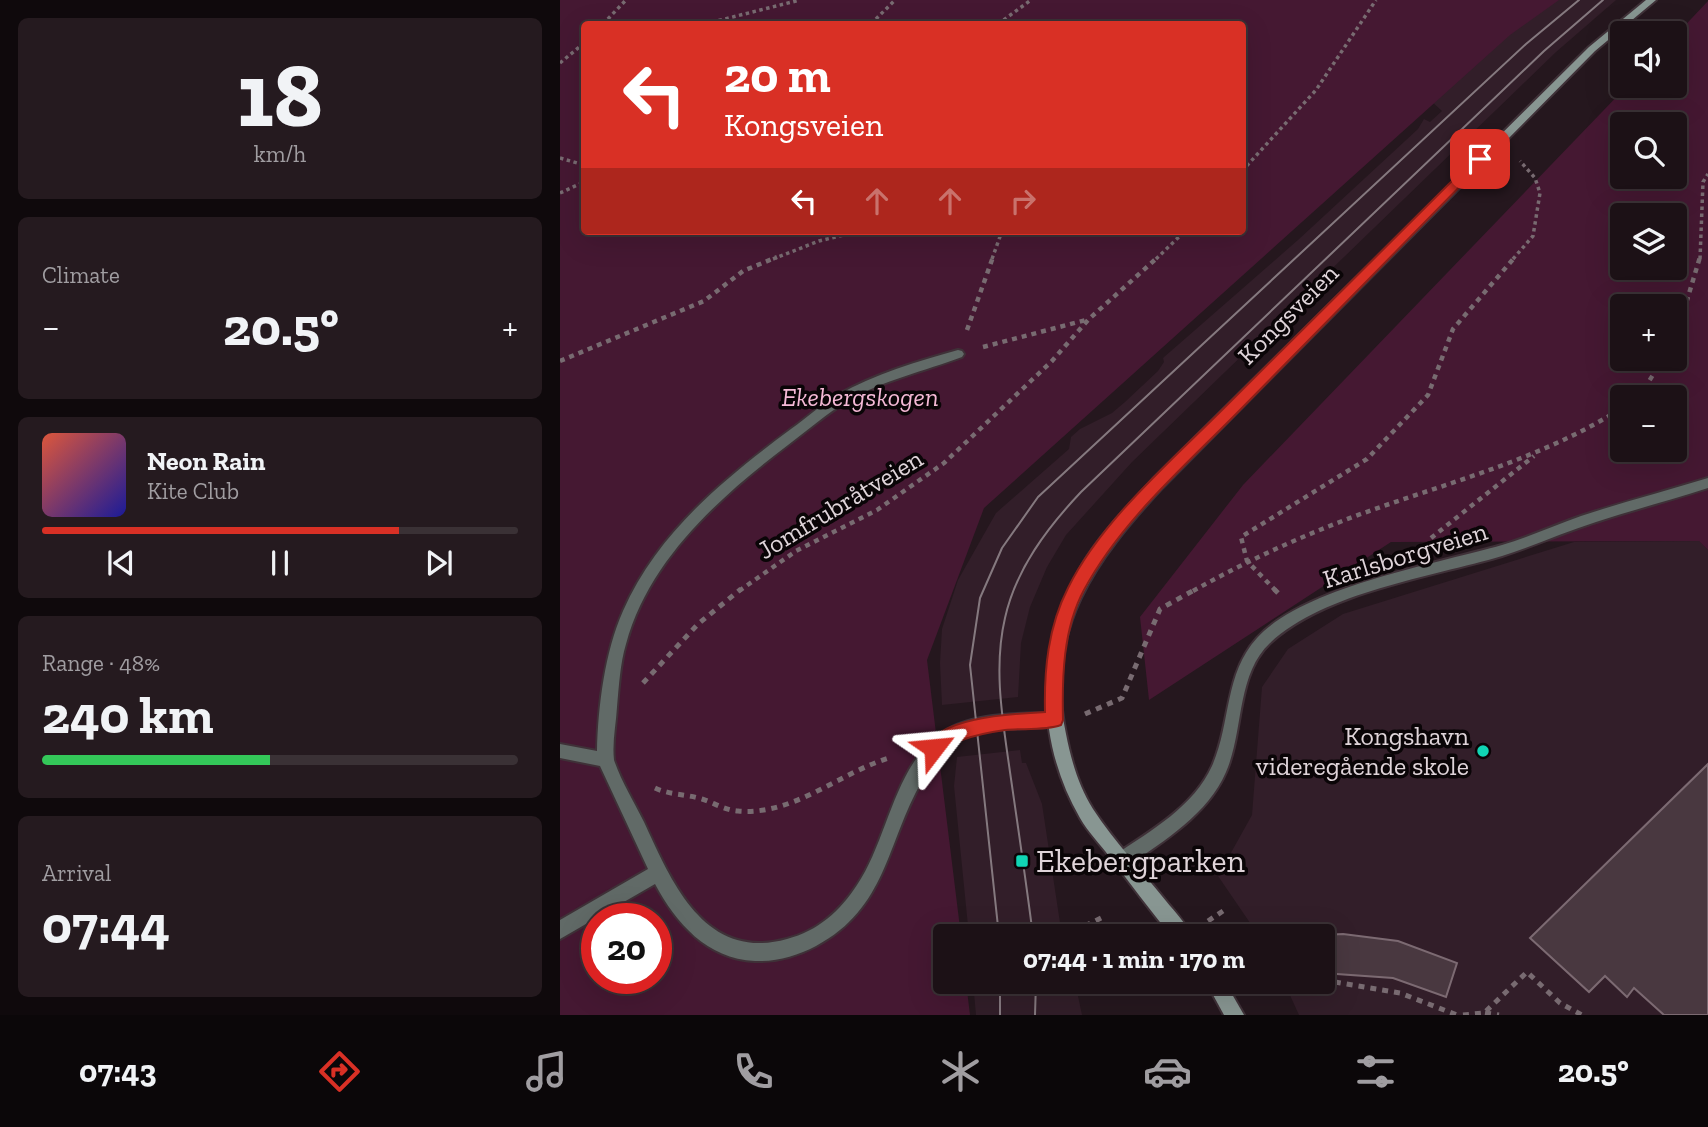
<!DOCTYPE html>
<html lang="en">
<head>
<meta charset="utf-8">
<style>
	:root { --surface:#1c1116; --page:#251a1f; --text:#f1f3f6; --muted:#a09da1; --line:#3a3135; --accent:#d93025 }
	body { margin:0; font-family:"Zilla Slab",serif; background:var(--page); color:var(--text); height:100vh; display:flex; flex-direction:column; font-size:26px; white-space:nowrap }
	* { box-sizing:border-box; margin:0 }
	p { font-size:23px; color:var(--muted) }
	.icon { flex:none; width:38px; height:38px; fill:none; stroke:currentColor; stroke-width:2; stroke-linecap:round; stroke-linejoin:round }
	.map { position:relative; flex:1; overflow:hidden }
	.sheet { display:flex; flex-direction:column; gap:18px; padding:18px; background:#0f090c; width:560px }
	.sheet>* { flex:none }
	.guide { position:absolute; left:21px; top:21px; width:665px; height:214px; border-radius:7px; box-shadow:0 7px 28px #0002,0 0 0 2px var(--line); background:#d93025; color:#fff; overflow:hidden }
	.fabs { position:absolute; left:1050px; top:21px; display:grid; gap:14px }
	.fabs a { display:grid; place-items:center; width:77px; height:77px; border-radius:7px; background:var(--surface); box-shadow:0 7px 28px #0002,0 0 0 2px var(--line); font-size:35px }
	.speed { position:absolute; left:21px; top:903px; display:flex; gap:14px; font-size:35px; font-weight:700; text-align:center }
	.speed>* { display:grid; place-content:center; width:91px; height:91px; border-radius:50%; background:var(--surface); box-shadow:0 7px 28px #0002,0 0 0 2px var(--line); line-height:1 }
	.speed .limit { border:10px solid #d22; background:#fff; color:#111 }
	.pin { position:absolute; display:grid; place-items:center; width:60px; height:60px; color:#fff; margin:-30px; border-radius:14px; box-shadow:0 4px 10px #0006 }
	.me { position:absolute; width:77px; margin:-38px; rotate:61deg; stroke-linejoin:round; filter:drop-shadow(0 0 5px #0008) }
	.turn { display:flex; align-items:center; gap:24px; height:147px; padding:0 28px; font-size:32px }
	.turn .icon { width:91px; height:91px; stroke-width:2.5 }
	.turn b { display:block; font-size:49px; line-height:60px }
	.lanes { display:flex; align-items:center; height:66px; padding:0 28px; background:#0003; justify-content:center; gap:35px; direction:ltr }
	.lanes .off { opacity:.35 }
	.big { font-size:52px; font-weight:800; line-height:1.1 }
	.sheet .card { flex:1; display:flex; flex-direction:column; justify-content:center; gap:10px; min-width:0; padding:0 24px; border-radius:10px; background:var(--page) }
	.sheet .dial { align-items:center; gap:0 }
	.dial b { font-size:91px; line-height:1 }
	.song { display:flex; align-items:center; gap:21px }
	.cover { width:84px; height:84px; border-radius:10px; background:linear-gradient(135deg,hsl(10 70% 55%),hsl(240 70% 35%)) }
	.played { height:7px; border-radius:4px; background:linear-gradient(90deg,var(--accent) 75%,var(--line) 75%) }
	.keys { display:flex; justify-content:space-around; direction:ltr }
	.heat { display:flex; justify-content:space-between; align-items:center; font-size:38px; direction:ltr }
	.charge { height:10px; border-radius:5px; background:linear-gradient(90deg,#34c759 48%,var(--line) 0) }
	.trip { position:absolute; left:373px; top:924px; width:402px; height:70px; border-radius:7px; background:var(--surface); box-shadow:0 7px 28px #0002,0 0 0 2px var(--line); font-weight:800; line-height:70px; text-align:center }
	.dock { display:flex; height:112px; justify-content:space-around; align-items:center; background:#0b0709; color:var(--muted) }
	.dock .icon { width:49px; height:49px }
	.dock .current { color:var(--accent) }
	.dock b { font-size:32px; color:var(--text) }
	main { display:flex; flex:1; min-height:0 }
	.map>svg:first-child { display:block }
</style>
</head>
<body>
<main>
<section class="sheet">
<div class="card dial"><b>18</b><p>km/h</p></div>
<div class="card"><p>Climate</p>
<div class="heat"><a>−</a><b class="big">20.5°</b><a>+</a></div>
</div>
<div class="card">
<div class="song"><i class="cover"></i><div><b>Neon Rain</b><p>Kite Club</p></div></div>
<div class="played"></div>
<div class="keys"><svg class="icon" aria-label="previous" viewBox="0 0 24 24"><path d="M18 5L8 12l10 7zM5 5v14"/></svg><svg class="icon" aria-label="pause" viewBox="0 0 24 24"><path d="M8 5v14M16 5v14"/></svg><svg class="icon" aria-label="next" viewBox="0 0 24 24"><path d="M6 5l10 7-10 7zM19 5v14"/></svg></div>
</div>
<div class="card"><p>Range · 48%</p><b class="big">240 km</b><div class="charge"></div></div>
<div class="card"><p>Arrival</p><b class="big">07:44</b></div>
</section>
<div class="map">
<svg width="1148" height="1015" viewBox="0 0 1148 1015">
	<rect width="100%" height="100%" fill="#25171e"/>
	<g fill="#321e29">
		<polygon points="986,0 1056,0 996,52 572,462 506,535 487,567 470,607 461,643 458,697 382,705 380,663 382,629 398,580 436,513 509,449 511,437 520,429 552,413 565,402 598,371 604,362 603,358 738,240 858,129 864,119 870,122 882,111 871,101"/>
		<polygon points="1139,541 1148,550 1148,1015 739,1015 724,982 763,982 763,936 699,936 658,876 692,815 702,687 728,649 783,614 1014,542"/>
		<polygon points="460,750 462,763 466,763 482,804 502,936 409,936 394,786 397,757"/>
		<polygon points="413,982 515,982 522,1015 416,1015"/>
	</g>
	<g fill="#451832" fill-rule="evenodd">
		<path d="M0,0H999L950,35L424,508L367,660L401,936H385V982H406L410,1015H0ZM24,24H682V231H24ZM37,919H96V978H37Z"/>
		<path d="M1148,1V550L1139,541L831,542L589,700L580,617L683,485L1067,86H1115V36ZM1062,124H1115V177H1062ZM1062,215H1115V268H1062ZM1062,306H1115V359H1062ZM1062,397H1115V450H1062Z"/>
	</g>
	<g fill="#493840" stroke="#7c6a72" stroke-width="2">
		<polygon points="1148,764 1148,1015 1104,1015 1074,988 1067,997 1045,976 1029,992 970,938"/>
		<polygon points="783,934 838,941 897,963 886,997 833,978 763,973 763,935"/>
	</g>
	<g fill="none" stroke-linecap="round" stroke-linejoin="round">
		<defs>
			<path id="service" d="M398,350L402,351L404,354L402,357C365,371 323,380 288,401C267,413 248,430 228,445C161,496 89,559 66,644C60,664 59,686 57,707C56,725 52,742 54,760C61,781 74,802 84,822C112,883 145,962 227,939C258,931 280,911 297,885C327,841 333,772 376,737C407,712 457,714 494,713L500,715L502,720L500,725C490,728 479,727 468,728C442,729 408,729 387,747C376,756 369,769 362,781C326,844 327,908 256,946C237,956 215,962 195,961C147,959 116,923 95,884L0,939V920L88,869L40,766L0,758V744L37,751C38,706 45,651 63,611C97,533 165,478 231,429C247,418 261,404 278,395C314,374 359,361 398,350Z"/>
			<path id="minor" d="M1148,478V488C1111,500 1073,510 1036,522C1004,532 974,546 942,556C871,577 765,592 710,643C676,675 684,731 666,772C648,814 605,840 568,866L562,868L556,866L553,860L556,854C591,831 634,806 652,766C671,724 664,674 697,638C743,587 876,564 942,545C969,537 995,525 1021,516C1063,502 1106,491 1148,478Z"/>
			<g id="secondary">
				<path d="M1086,0H1096L1035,51L603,487C536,559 483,629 506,734C511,760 519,787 533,809C554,841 582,871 606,901C615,912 626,923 631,936H611C590,910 570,883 549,856C540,844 528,832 520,818C474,738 476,644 522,565C541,533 568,506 593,479L1029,47Z"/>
				<polygon points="646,982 665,982 684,1015 664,1015"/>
			</g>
		</defs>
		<use href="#service" stroke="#3f3138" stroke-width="4"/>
		<use href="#minor" stroke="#3f3138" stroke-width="4"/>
		<use href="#secondary" stroke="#3f3138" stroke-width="4"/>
		<g stroke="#786b71" stroke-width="3.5" stroke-dasharray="3.5 3.5" stroke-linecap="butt">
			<polyline points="43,24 66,0"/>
			<polyline points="145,24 240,0"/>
			<polyline points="311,24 335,0"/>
			<polyline points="438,24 471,0"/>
			<polyline points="0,63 24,43"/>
			<polyline points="0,158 24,165"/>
			<polyline points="682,171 756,90 816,0"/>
			<polyline points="0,193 24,182"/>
			<polyline points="213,259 259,241 300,231"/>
			<polyline points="432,259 442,231"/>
			<polyline points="596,259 625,231"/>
			<polyline points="953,259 973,236 980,193 975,178 960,161"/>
			<polyline points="1140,259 1143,182 1148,174"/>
		</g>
		<g stroke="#786b71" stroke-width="4.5" stroke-dasharray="5 5" stroke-linecap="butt">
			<polyline points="407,330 433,257"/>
			<polyline points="1115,340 1140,257"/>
			<polyline points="423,347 526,320"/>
			<polyline points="0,361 144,301 183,271 217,257"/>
			<polyline points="1079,397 1103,359"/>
			<polyline points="871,538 974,456"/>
			<polyline points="179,591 236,551 317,510 384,463 492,361 529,319 598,257"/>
			<path d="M633,591C690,559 750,532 812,510C897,480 985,457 1062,408"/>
			<polyline points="716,591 687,561 681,537 807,459 868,395 893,329 955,257"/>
		</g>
		<g stroke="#786b71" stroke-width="5" stroke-dasharray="6 6" stroke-linecap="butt">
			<polyline points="714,589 718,593"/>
			<polyline points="83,683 138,624 181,589"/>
			<polyline points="525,714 562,698 600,609 636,589"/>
			<path d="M95,788C110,795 126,794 142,799C154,803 165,810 178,811C233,816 279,773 329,758"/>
			<polyline points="648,921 663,911"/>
			<polyline points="502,933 523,927 545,916"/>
			<polyline points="763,980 840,993 897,1015"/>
			<polyline points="720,985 748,982"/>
			<polyline points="925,1013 939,1015"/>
			<polyline points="903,1015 924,1013 967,972 1000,1003 1022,1015"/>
		</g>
		<use href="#service" fill="#616a67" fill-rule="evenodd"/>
		<use href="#minor" fill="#616a67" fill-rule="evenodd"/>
		<use href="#secondary" fill="#889692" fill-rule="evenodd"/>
		<g stroke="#85797f" stroke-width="2">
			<polyline points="439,936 410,665 420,598 442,548 478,497 966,44 1019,0"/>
			<path d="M473,936C466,881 458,827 450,772C443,722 433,669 445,618C456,569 487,528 521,492L984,51L1043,0"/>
			<polyline points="440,982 440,1015"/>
			<polyline points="475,1015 476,982"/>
		</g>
	</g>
	<path fill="#d93025" stroke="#8d1f18" stroke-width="2" d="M920,156L924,157V162C843,245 761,328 679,411C625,466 561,521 524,590C503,629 502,677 503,720L501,725C484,731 463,728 445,730C431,732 415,735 402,740C389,744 382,759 368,754L365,748C381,716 454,714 485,712C484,670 488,627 508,588C541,521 611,461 664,408C748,324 832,241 916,157Z"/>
	<g fill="#10d5b4" stroke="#0a0507" stroke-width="2.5">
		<circle cx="923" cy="751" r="7"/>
		<rect x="455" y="854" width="14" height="14" rx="3.5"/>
	</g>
	<g text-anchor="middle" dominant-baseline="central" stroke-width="7" stroke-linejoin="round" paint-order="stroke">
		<g font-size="26" fill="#dfd4d9" stroke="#0a0507">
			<text transform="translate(728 314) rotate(-45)">Kongsveien</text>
			<text transform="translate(280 504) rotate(-31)">Jomfrubråtveien</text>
			<text transform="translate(845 555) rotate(-17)">Karlsborgveien</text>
		</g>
		<g font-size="26" font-style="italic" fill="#f5b9d6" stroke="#0a0507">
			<text x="300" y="397">Ekebergskogen</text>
		</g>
		<g font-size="26" fill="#dfd4d9" stroke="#0a0507" text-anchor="end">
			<text x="909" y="736">Kongshavn<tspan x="909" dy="30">videregående skole</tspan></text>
		</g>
		<g font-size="32" fill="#dfd4d9" stroke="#0a0507" text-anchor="start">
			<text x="476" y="861">Ekebergparken</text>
		</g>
	</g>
</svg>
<div class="fabs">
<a><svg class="icon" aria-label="sound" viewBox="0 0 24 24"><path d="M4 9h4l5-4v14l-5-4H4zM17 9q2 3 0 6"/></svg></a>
<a><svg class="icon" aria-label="search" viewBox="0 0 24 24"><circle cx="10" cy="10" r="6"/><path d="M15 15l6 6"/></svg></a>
<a><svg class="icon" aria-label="layers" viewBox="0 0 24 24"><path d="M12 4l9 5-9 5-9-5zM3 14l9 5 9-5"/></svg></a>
<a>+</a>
<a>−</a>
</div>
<div class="speed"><div class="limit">20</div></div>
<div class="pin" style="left:920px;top:159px;background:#d93025"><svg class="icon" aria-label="arrive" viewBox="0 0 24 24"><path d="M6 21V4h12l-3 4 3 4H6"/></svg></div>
<svg class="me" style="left:374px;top:748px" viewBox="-20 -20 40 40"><path d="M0-17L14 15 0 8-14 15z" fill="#d93025" stroke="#fff" stroke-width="4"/></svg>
<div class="trip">07:44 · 1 min · 170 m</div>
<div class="guide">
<div class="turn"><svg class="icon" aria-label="left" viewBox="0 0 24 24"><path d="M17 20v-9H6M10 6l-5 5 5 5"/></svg><div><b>20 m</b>Kongsveien</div></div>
<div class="lanes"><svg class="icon" aria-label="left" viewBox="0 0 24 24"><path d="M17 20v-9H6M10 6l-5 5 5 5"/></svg><svg class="icon off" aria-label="ahead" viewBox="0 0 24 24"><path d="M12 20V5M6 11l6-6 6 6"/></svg><svg class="icon off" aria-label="ahead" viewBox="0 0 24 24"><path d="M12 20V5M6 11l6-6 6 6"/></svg><svg class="icon off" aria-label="right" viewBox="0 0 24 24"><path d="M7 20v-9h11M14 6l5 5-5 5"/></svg></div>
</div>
</div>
</main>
<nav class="dock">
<b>07:43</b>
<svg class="icon current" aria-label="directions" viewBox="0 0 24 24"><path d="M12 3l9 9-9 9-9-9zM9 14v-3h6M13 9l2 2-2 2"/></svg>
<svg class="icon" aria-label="music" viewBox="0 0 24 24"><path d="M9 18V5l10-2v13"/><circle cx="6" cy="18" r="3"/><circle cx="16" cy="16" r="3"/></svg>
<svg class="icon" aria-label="phone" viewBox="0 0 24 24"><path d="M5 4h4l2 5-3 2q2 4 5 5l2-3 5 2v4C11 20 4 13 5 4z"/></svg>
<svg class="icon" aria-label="climate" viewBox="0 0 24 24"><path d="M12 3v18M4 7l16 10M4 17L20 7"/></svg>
<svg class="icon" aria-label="car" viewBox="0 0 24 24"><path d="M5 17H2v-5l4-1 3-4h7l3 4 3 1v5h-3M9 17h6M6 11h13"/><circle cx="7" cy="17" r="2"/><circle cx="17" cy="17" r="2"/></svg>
<svg class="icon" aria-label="filters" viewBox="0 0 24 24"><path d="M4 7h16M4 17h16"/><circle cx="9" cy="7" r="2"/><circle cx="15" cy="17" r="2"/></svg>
<b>20.5°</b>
</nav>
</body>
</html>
